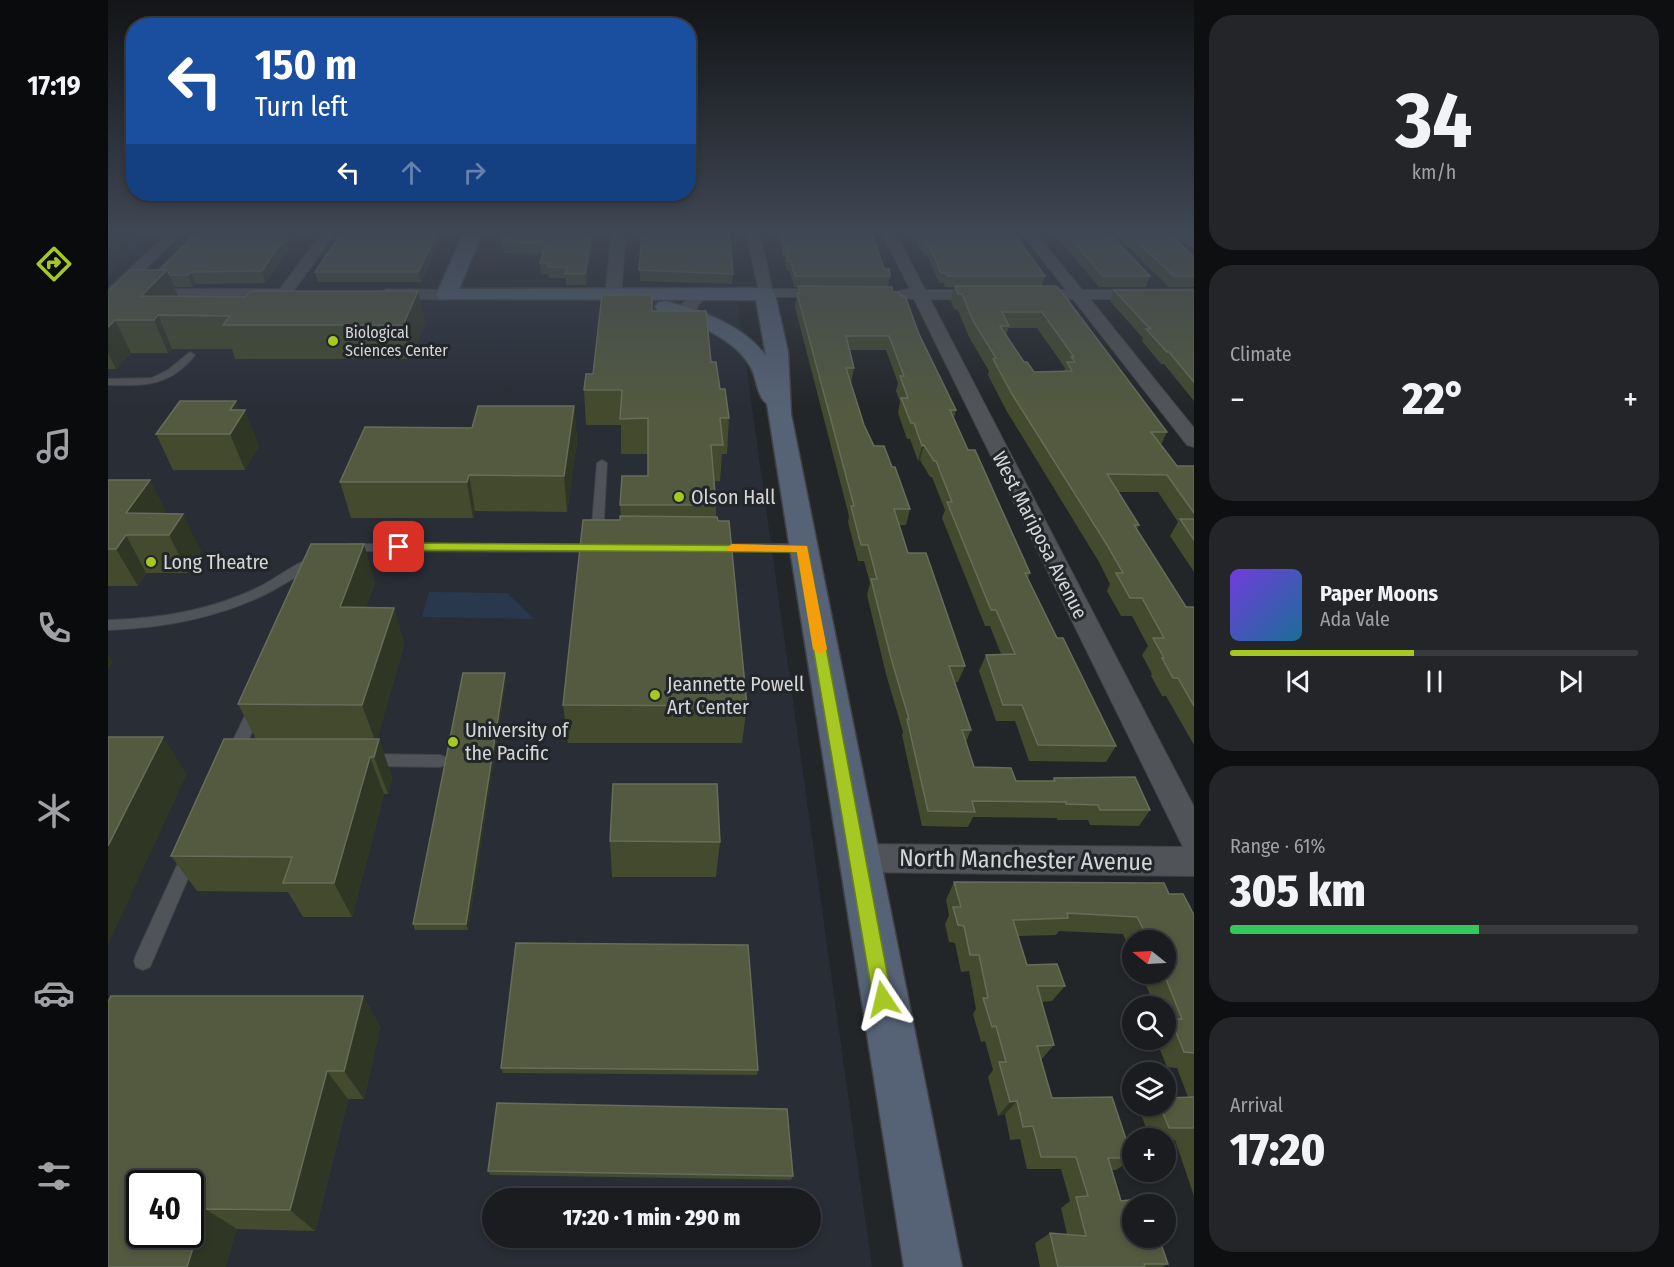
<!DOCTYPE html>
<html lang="en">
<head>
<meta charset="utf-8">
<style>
	:root { --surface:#1a1c1f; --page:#232528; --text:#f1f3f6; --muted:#9fa1a4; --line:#383a3d; --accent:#a5c822 }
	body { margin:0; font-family:"Fira Sans Condensed",sans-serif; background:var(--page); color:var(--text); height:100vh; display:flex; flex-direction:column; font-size:22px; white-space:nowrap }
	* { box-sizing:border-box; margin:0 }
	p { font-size:20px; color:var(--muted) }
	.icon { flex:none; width:33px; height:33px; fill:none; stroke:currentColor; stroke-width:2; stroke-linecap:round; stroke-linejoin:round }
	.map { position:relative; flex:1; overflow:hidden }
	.details { display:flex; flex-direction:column; gap:15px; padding:15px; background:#0e0f11; width:480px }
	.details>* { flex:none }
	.top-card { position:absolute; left:18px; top:18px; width:570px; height:183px; border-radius:24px; box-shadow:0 3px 9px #0003,0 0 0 2px var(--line); background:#1a4fa0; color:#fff; overflow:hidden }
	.needle { width:39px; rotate:288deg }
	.tools { position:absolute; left:1014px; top:930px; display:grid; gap:12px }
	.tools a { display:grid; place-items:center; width:54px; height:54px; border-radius:50%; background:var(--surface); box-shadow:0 3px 9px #0003,0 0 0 2px var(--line); font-size:30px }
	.speed { position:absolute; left:18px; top:1170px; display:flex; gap:12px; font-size:30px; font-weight:700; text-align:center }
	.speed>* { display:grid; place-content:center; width:78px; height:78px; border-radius:50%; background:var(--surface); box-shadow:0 3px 9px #0003,0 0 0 2px var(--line); line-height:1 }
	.speed .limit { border:3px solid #111; border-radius:9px; background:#fff; color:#111 }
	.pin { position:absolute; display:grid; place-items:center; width:51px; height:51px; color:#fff; margin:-26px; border-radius:12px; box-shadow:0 3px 9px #0006 }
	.me { position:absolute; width:66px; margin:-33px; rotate:350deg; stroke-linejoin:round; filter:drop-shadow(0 0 4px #0008) }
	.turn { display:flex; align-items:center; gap:21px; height:126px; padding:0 30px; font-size:27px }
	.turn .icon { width:78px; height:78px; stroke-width:2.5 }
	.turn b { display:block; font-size:42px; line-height:51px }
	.lanes { display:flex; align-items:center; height:57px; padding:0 30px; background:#0003; justify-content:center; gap:30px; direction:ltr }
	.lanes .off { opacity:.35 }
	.big { font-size:45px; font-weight:800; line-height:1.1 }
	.details .widget { flex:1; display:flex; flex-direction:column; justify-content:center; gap:9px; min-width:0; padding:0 21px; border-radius:24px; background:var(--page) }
	.details .dial { align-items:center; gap:0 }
	.dial b { font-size:78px; line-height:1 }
	.song { display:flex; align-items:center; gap:18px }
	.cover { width:72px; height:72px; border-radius:9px; background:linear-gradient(135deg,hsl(260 70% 55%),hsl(200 70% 35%)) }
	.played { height:6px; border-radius:3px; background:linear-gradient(90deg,var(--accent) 45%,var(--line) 45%) }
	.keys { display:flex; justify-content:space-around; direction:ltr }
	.heat { display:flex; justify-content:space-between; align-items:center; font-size:33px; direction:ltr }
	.charge { height:9px; border-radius:4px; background:linear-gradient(90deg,#34c759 61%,var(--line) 0) }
	.trip { position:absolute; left:374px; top:1188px; width:339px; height:60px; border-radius:30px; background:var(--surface); box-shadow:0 3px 9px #0003,0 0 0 2px var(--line); font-weight:800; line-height:60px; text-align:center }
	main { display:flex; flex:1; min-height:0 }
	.tabs { display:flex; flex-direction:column; width:108px; justify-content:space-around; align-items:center; background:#0a0b0c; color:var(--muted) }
	.tabs .icon { width:42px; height:42px }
	.tabs .selected { color:var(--accent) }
	.tabs b { font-size:27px; color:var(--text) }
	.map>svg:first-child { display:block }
</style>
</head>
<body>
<main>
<nav class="tabs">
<b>17:19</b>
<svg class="icon selected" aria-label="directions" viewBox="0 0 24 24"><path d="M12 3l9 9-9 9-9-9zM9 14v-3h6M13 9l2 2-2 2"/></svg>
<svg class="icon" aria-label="music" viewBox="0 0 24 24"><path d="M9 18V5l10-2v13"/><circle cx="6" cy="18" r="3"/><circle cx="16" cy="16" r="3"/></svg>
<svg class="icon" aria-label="phone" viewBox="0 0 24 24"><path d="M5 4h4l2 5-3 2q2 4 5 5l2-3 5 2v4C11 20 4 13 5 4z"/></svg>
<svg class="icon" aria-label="climate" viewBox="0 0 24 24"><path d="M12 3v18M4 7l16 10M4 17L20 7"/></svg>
<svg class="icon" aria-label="car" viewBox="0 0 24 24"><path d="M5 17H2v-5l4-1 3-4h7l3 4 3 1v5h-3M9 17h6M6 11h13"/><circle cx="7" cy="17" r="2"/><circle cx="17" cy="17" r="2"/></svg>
<svg class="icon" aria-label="filters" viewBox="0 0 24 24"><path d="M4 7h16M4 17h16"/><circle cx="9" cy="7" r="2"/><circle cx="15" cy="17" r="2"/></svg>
</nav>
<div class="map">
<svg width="1086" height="1267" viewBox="0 0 1086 1267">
	<rect width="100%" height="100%" fill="#232629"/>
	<g fill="#282d36" fill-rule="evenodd">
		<polygon points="0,231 50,231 0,276"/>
		<path d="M0,298L629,300L764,1267H0ZM32,1184H82V1234H32ZM384,1198H702V1238H384Z"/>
	</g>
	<polygon fill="#2a384e" points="321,592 399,593 426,619 314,617"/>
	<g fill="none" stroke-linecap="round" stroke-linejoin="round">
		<defs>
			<g id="lane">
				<path d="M82,352L87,355C62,386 37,386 0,385V379L44,378L60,370Z"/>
				<polygon points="494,460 499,463 495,537 489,541 483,537 489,463"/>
				<polygon points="241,544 489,544 495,548 489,552 237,551 235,548"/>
				<polygon points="607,544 695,544 701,548 695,552 603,551 601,548 603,545"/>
				<path d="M206,557L210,558L212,561L210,564C193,573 176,585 158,594C109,618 54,628 0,630V620C51,619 103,610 149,588C168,579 186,563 206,557Z"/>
				<polygon points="148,701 153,703 155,707 134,755 131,759 126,761 121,759 118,755 141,707 143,703"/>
				<polygon points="262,754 332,755 337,757 340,761 337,765 332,767 262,766 257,764 254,760 257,756"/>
				<polygon points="82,847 88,850 90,855 42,967 35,970 28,967 26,961 28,955 76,850"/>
			</g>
			<g id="street">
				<polygon points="62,231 76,231 6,300 0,302 0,289"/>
				<polygon points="215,231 229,231 181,297 35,299 27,294 35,289 172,289"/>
				<polygon points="504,231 518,231 513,295 505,300 497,295"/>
				<polygon points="638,231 652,231 664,289 723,289 731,294 728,297 652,297"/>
				<polygon points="773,231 787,231 817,290 879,290 887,295 879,300 822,299 1086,807 1086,876 749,872 738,868 733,858 738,848 749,844 1075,847 806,299 790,297 787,294 790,291 802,289"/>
				<polygon points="912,231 926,231 974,290 1086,289 1086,299 982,299 1086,428 1086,447 1079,445 965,299 916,298 913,295 921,290 958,290"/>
				<polygon points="1064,231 1079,231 1086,236 1086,247 1081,246"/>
				<polygon points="278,289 338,290 346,295 338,300 273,297 270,294"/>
				<polygon points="592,290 600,295 590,305 588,317 576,317 574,304 587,292"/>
			</g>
			<path id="secondary" d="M357,231H375L351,289L657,288L664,290L667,294L680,352L683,414L854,1267H796L659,404C648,395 649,377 642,366C624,335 581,322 550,311L547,307L550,303L557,301C592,310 636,325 658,356L648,300L331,299L328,295Z"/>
		</defs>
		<use href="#lane" stroke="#404345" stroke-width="2"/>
		<use href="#street" stroke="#404345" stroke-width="2"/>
		<use href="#secondary" stroke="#404345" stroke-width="3"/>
		<use href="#lane" fill="#505357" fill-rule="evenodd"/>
		<use href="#street" fill="#505357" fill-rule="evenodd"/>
		<use href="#secondary" fill="#566376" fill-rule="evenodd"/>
	</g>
	<g fill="#434a2e" fill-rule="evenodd">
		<polygon points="486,231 478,285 458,285 458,278 441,278 440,274 433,274 432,263 435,254 396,253 393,234"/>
		<polygon points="532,231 625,274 624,284 532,281 533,243 532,243"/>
		<polygon points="669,231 763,231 776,269 782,276 780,287 785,292 811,334 848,410 846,418 860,450 922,573 920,578 941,624 1008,746 998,762 921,761 907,721 888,721 871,671 878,655 893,654 882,626 877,626 834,518 837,510 824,477 822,477 812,460 810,461 802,439 799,439 790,413 792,402 788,391 790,383 778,350 742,350 746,368 743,383 756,425 766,446 784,467 802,509 798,525 791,525 800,553 857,666 850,682 847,682 863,730 858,742 866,767 908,781 944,781 946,778 1042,810 1031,826 982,825 980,820 949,820 949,818 865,817 860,827 814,826 794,735 795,732 778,674 759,595 762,583 756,561 750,561 740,522 741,516 687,307 690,287 686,287 682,271 679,271"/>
		<path d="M803,231H904L937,276L934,286L1059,432L1053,445L1069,466H1086V572L1062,536L1070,522L1050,492H1010L1031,525L1029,529L1078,607H1086V745L1058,696H1054L1043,676L1044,674L1034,655L1040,646L1024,616H1013L999,591L1002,584L991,562L898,410L880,375L881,371L861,337L850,310L846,309L843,301L846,287H837L836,283H831L819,255H816ZM900,328H929L957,368L956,371L926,372L916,362L898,335Z"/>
		<polygon points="944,231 999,231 1042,276 1038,287 991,287"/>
		<polygon points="1004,231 1059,231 1086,257 1086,287 1061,287"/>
		<polygon points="330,239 331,244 313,282 210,282 207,272"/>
		<polygon points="171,263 157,283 88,284 85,287 66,287 70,296 137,297 310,291 317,323 302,359 127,359 124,349 64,349 60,353 23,353 8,369 0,369 0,292 51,270"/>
		<polygon points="1006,290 1086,290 1086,401 1056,364 1053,364 1034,341 1035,338 1002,301"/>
		<polygon points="544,311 603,362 621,418 619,454 614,454 612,481 606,481 608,505 608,517 639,706 634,743 460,743 455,705 513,516 512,505 540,476 540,454 513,454 513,425 478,425 476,390 485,374"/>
		<polygon points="466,406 469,441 459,512 367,511 365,518 243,518 232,482 364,428"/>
		<polygon points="131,410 151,446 137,470 65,470 48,434"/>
		<polygon points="0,480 42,480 58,513 93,551 80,573 38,573 30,586 0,586"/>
		<polygon points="267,582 258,607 286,608 296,645 269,739 271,739 284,777 280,794 276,794 244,917 195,917 180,892 89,891 63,856 148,739 130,704"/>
		<polygon points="398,679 360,930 307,930 305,924"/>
		<polygon points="502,841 612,842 608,877 504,877"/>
		<polygon points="846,882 1061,894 1086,915 1086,1196 1067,1140 1058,1140 1058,1138 1042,1138 1032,1112 1041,1106 1058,1106 1080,1097 1069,1068 1059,1067 1048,1040 1058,1040 1058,1006 1047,1006 1033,974 1058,974 1058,940 1024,940 1024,954 1015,934 951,931 948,935 910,936 919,965 957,986 944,1001 933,1002 946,1045 933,1060 944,1098 1024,1159 1008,1170 1004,1170 1013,1201 1060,1264 1054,1267 932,1267 927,1243 942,1233 959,1234 953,1208 962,1201 953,1169 919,1169 912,1139 902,1140 897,1114 890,1116 880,1077 885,1070 877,1041 873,1042 865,1014 868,1009 861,971 853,972 847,943 841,942 837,924 841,915 838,900"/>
		<polygon points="255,996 272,1027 256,1099 240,1099 207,1231 129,1229 0,1267"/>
		<polygon points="393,1068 650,1070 649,1075 395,1073"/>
		<polygon points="380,1171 685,1176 683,1180 382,1175"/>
	</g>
	<g fill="#303624">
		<polygon points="0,231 29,231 0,256"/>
		<polygon points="185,231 197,231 171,263 157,283 154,271 167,251"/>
		<polygon points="327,231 335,231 330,239 331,244 313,282 310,272"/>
		<polygon points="484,231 486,231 478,285 477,274"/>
		<polygon points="59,270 72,301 50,315 64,349 60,353 46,320 33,296"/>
		<polygon points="83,272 88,284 85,287 80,275"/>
		<polygon points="310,291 317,323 302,359 295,325"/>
		<polygon points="7,320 23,353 8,369 0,353 0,327"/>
		<polygon points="128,401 133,416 137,410 151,446 137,470 122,434 122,410"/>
		<polygon points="466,406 469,441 459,512 456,476"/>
		<polygon points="816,445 812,460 810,461 814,446"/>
		<polygon points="361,475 367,511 365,518 359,482"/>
		<polygon points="42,480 60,517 18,513"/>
		<polygon points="75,514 93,551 80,573 61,535"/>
		<polygon points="18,535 38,573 30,586 8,549"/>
		<polygon points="256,544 267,582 245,645 232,607"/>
		<polygon points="286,608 296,645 268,743 254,705"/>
		<polygon points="0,655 5,662 0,670"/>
		<polygon points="397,673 398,679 360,930 358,924"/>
		<polygon points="55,737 79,774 0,945 0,846"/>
		<polygon points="271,739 284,777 280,794 266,757"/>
		<polygon points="262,757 276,794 244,917 226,883"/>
		<polygon points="255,996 272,1027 256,1099 236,1071"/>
		<polygon points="219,1071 240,1099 207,1231 182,1210"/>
		<polygon points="909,1101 897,1114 890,1116 902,1102"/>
		<polygon points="97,1209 129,1229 118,1267 79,1267"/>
	</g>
	<g fill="#535a40" stroke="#676d58" stroke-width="1.5" fill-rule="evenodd">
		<polygon points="90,231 185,231 167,251 154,271 83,272 80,275 62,275 59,270 51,270"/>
		<polygon points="235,231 327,231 325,234 329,234 310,272 207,272"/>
		<polygon points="395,231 484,231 477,274 457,274 459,267 440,267 441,263 432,263 438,243 394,242 398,234 393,234"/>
		<polygon points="532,231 621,231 625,274 531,270 534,233 532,233"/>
		<polygon points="673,231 763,231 776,269 781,269 782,276 687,276 683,261 680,261"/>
		<polygon points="810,231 904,231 937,276 840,276 839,273 833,273 821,245 818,245"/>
		<polygon points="956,231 999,231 1042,276 995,276"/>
		<polygon points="1018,231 1059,231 1086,257 1086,276 1066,276"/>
		<polygon points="23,270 59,270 33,296 137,297 142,291 310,291 295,325 115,325 122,316 50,315 46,320 7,320 0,327 0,292"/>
		<polygon points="690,286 784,287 785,292 791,292 793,296 797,296 811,334 848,410 842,410 860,450 867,450 922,573 917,573 949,638 955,638 1008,746 930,745 914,705 895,705 878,655 907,654 888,610 883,610 839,502 844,502 828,461 826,461 816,445 814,446 806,423 803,423 793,398 800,398 792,376 796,376 781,336 738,336 746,368 738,368 756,425 766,446 776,446 784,467 787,467 802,509 786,509 800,553 818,553 857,666 841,666 863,730 854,730 866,767 903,768 908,781 947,781 946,778 1027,777 1042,810 992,810 990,805 958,804 958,802 864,801 867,812 820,811 799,719 801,719 783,658 763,579 769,579 760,545 753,545 743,506 746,506 689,293 692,293"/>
		<path d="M847,286H948L953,291L1059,432H1043L1069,466H1086V513L1059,475L999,474L1031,525H1026L1078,607H1086V706L1070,678H1065L1054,658H1056L1045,638H1056L1034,598H1022L1008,573H1015L999,545L904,394L885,359L888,358L865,321L854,294H850ZM894,312H934L966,357H963L967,362H959L964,371L926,372L919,362H916L892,326H901Z"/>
		<polygon points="1006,290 1086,290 1086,382 1061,352 1059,352 1038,329 1042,329"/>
		<polygon points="494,295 544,295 544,311 598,311 603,362 608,362 612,389 617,389 621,418 612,418 615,445 603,445 608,505 512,505 514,476 540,476 540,418 512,419 514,390 476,390 478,374 485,374"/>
		<polygon points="72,401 128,401 122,410 137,410 122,434 48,434"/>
		<polygon points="370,406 466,406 456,476 361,475 359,482 232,482 257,427 364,428"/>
		<polygon points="0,480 42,480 18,513 75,514 61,535 18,535 8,549 0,549"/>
		<polygon points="512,516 609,517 610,521 621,521 639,706 455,705 475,520 512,520"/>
		<polygon points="1072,519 1086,519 1086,540"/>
		<polygon points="203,544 256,544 232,607 286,608 254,705 130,704"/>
		<polygon points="355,673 397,673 358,924 305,924"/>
		<polygon points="0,737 55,737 0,846"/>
		<polygon points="116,739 271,739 266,757 262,757 226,883 175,883 184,857 63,856"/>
		<polygon points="505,784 609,784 612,842 502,841"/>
		<polygon points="846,882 1056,883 1061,894 1075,894 1086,915 1086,1053 1076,1052 1063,1019 1074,1019 1056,974 1058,974 1058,940 1041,940 1029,917 959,913 960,918 905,920 919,965 949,964 957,986 929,986 946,1045 929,1046 944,1098 1004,1097 1024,1157 1024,1158 1000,1158 1013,1201 1037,1198 1039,1204 1024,1204 1024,1238 1051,1238 1060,1264 1036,1264 1037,1267 950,1267 942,1233 978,1236 968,1197 980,1196 968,1157 933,1157 925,1126 915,1127 909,1101 902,1102 891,1062 898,1062 888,1026 884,1027 875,998 880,998 871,955 862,955 856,926 850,925 845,907 853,907"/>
		<polygon points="408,943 640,945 650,1070 393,1068"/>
		<path d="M3,996H255L236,1071H219L182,1210L97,1209L79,1267H0V1002ZM32,1184H82V1234H32Z"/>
		<polygon points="1086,1097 1086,1128 1061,1128 1052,1106 1058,1106 1058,1098"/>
		<polygon points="389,1103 679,1109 685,1176 380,1171"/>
	</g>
	<linearGradient id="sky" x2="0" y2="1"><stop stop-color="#131517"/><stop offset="0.57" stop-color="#3f4754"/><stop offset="1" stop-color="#3f4754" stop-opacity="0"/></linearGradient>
	<rect width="1086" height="408" fill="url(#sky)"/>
	<polygon fill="#a5c822" stroke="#6b8216" stroke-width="1.5" points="291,543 699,546 784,999 782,1006 775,1009 768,1006 765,999 689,552 287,550 285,547"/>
	<polygon fill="#f59e0b" points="624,544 699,546 719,649 717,652 712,654 705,649 689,552 620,551 618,548"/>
	<g fill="#a5c822" stroke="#232629" stroke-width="2">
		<circle cx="225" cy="341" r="6"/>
		<circle cx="571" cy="497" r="6"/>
		<circle cx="43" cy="562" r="6"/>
		<circle cx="547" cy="695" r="6"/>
		<circle cx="345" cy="742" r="6"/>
	</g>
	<g text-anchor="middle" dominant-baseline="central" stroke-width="6" stroke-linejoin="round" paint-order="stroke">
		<g font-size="16" fill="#d4d6d8" stroke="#232629" text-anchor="start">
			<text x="237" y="332">Biological<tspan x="237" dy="18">Sciences Center</tspan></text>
		</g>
		<g font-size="20" fill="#d4d6d8" stroke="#232629" text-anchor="start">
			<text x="583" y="497">Olson Hall</text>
			<text x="55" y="562">Long Theatre</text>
			<text x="559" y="684">Jeannette Powell<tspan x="559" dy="23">Art Center</tspan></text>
			<text x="357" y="730">University of<tspan x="357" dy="23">the Pacific</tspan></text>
		</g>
		<g font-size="20" fill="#d4d6d8" stroke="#232629">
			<text transform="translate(932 535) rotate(63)">West Mariposa Avenue</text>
		</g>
		<g font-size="24" fill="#d4d6d8" stroke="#232629">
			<text transform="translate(918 860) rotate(1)">North Manchester Avenue</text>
		</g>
	</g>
</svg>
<div class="tools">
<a><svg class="needle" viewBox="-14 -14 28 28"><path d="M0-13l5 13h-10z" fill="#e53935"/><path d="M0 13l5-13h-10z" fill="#9fa1a4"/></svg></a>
<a><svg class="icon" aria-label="search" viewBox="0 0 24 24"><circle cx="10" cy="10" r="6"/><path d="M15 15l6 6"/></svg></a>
<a><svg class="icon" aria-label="layers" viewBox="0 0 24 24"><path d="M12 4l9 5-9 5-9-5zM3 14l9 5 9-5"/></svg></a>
<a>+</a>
<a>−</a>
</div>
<div class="speed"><div class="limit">40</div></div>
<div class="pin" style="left:291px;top:547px;background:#d93025"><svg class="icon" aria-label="arrive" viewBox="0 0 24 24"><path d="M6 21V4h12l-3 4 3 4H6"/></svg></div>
<svg class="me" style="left:775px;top:999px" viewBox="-20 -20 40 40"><path d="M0-17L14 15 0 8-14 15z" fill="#a5c822" stroke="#fff" stroke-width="4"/></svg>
<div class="trip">17:20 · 1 min · 290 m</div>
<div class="top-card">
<div class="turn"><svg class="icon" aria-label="left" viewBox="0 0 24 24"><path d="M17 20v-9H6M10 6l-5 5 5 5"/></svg><div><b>150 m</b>Turn left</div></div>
<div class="lanes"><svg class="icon" aria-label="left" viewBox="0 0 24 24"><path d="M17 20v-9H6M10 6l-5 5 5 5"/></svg><svg class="icon off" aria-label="ahead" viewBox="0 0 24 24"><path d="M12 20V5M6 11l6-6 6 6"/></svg><svg class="icon off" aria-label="right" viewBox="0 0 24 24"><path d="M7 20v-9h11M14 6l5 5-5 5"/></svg></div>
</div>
</div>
<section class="details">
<div class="widget dial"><b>34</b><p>km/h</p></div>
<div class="widget"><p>Climate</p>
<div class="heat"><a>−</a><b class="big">22°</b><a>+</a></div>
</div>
<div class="widget">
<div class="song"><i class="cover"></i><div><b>Paper Moons</b><p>Ada Vale</p></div></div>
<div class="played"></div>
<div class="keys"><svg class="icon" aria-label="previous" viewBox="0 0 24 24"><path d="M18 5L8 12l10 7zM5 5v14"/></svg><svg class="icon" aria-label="pause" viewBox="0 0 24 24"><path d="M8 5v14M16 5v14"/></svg><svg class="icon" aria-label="next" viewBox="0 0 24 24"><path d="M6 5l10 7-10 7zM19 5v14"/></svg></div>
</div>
<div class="widget"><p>Range · 61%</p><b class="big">305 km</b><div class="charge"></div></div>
<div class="widget"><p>Arrival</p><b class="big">17:20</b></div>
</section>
</main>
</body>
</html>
